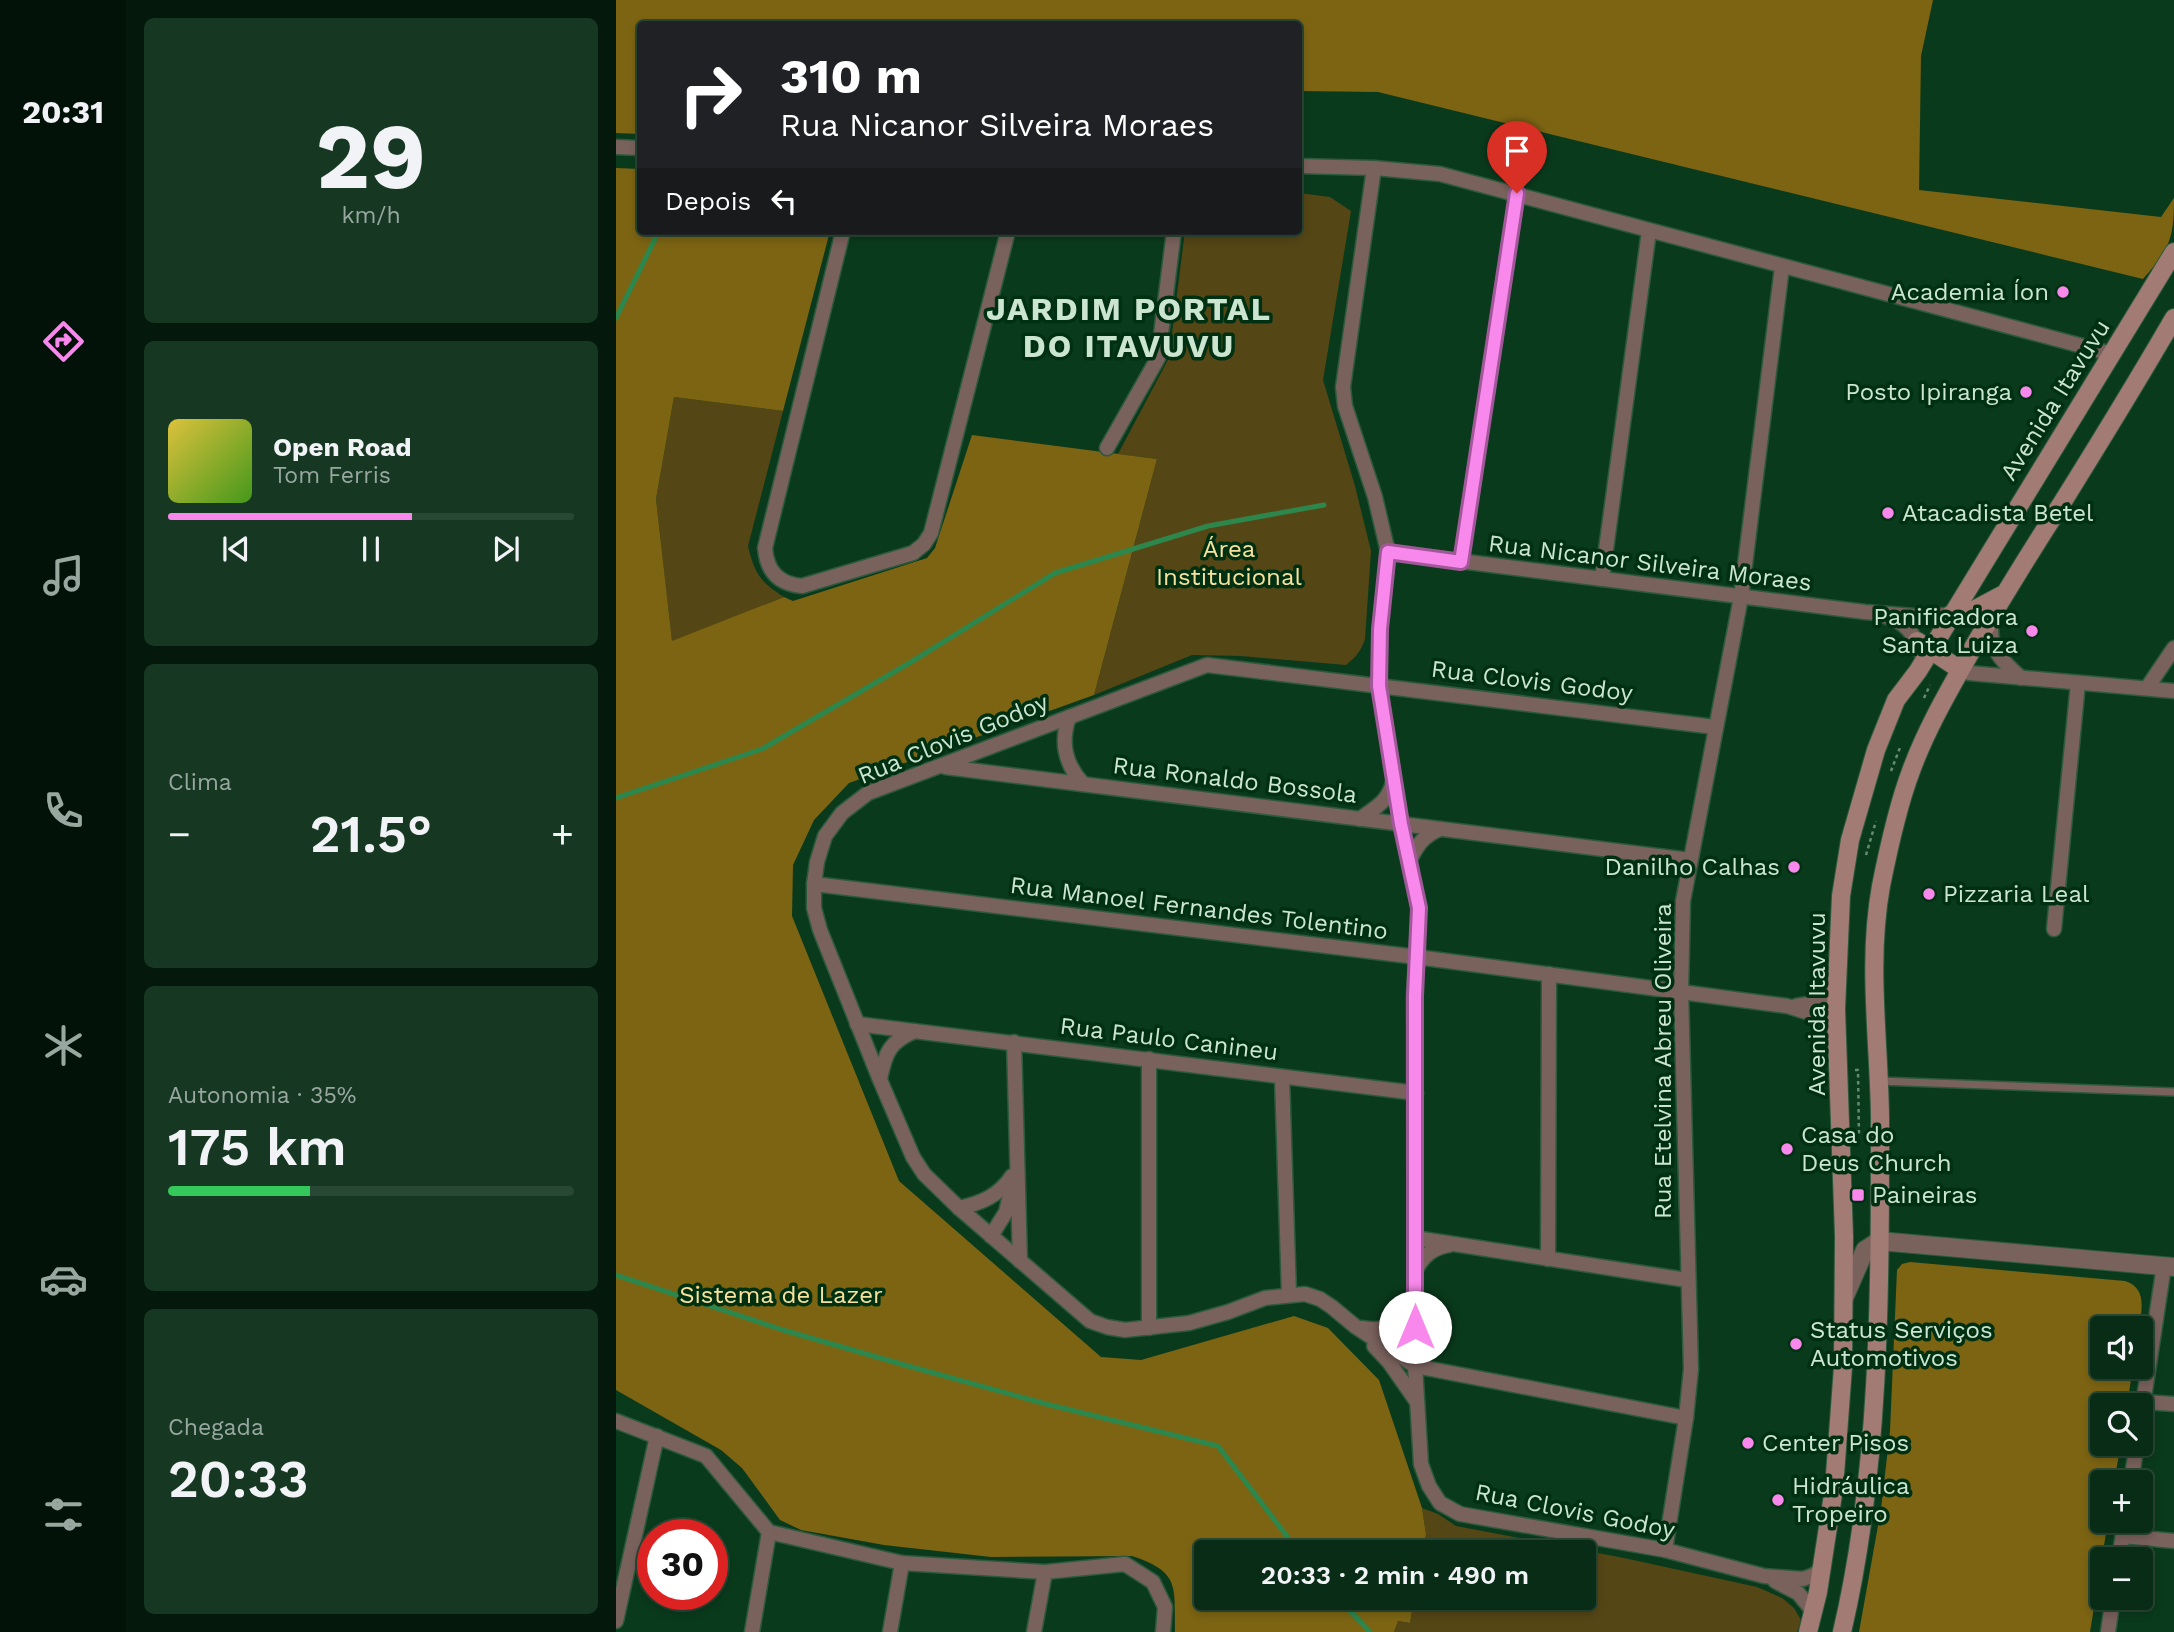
<!DOCTYPE html>
<html lang="pt">
<head>
<meta charset="utf-8">
<style>
	:root { --surface:#082c15; --page:#163822; --text:#f1f3f6; --muted:#98a7a0; --line:#294834; --accent:#f888eb }
	body { margin:0; font-family:"Work Sans",sans-serif; background:var(--page); color:var(--text); height:100vh; display:flex; flex-direction:column; font-size:26px; white-space:nowrap }
	* { box-sizing:border-box; margin:0 }
	p { font-size:23px; color:var(--muted) }
	.icon { flex:none; width:38px; height:38px; fill:none; stroke:currentColor; stroke-width:2; stroke-linecap:round; stroke-linejoin:round }
	.map { position:relative; flex:1; overflow:hidden }
	.panel { display:flex; flex-direction:column; gap:18px; padding:18px; background:#04180c; width:490px }
	.panel>* { flex:none }
	.hud { position:absolute; left:21px; top:21px; width:665px; height:214px; border-radius:7px; box-shadow:0 4px 10px #0003,0 0 0 2px var(--line); background:#202124; color:#fff; overflow:hidden }
	.fabs { position:absolute; left:1474px; top:1316px; display:grid; gap:14px }
	.fabs a { display:grid; place-items:center; width:63px; height:63px; border-radius:7px; background:var(--surface); box-shadow:0 4px 10px #0003,0 0 0 2px var(--line); font-size:35px }
	.speed { position:absolute; left:21px; top:1519px; display:flex; gap:14px; font-size:35px; font-weight:700; text-align:center }
	.speed>* { display:grid; place-content:center; width:91px; height:91px; border-radius:50%; background:var(--surface); box-shadow:0 4px 10px #0003,0 0 0 2px var(--line); line-height:1 }
	.speed .limit { border:10px solid #d22; background:#fff; color:#111 }
	.pin { position:absolute; display:grid; place-items:center; width:60px; height:60px; color:#fff; margin:-72px -30px; border-radius:50% 50% 50% 0; rotate:-45deg; box-shadow:0 0 7px #0007 }
	.pin .icon { rotate:45deg }
	.me { position:absolute; width:77px; margin:-38px; rotate:0deg; stroke-linejoin:round; filter:drop-shadow(0 0 5px #0008) }
	.turn { display:flex; align-items:center; gap:24px; height:147px; padding:0 28px; font-size:32px }
	.turn .icon { width:91px; height:91px; stroke-width:2.5 }
	.turn b { display:block; font-size:49px; line-height:60px }
	.then { display:flex; align-items:center; height:66px; padding:0 28px; background:#0003; gap:14px; font-size:26px }
	.big { font-size:52px; font-weight:600; line-height:1.1 }
	.panel .widget { flex:1; display:flex; flex-direction:column; justify-content:center; gap:10px; min-width:0; padding:0 24px; border-radius:10px; background:var(--page) }
	.panel .dial { align-items:center; gap:0 }
	.dial b { font-size:91px; line-height:1 }
	.song { display:flex; align-items:center; gap:21px }
	.cover { width:84px; height:84px; border-radius:10px; background:linear-gradient(135deg,hsl(50 70% 55%),hsl(100 70% 35%)) }
	.played { height:7px; border-radius:4px; background:linear-gradient(90deg,var(--accent) 60%,var(--line) 60%) }
	.keys { display:flex; justify-content:space-around; direction:ltr }
	.heat { display:flex; justify-content:space-between; align-items:center; font-size:38px; direction:ltr }
	.charge { height:10px; border-radius:5px; background:linear-gradient(90deg,#34c759 35%,var(--line) 0) }
	.trip { position:absolute; left:578px; top:1540px; width:402px; height:70px; border-radius:7px; background:var(--surface); box-shadow:0 4px 10px #0003,0 0 0 2px var(--line); font-weight:600; line-height:70px; text-align:center }
	main { display:flex; flex:1; min-height:0 }
	.tab-bar { display:flex; flex-direction:column; width:126px; justify-content:space-around; align-items:center; background:#031208; color:var(--muted) }
	.tab-bar .icon { width:49px; height:49px }
	.tab-bar .active { color:var(--accent) }
	.tab-bar b { font-size:32px; color:var(--text) }
	.map>svg:first-child { display:block }
</style>
</head>
<body>
<main>
<nav class="tab-bar">
<b>20:31</b>
<svg class="icon active" aria-label="directions" viewBox="0 0 24 24"><path d="M12 3l9 9-9 9-9-9zM9 14v-3h6M13 9l2 2-2 2"/></svg>
<svg class="icon" aria-label="music" viewBox="0 0 24 24"><path d="M9 18V5l10-2v13"/><circle cx="6" cy="18" r="3"/><circle cx="16" cy="16" r="3"/></svg>
<svg class="icon" aria-label="phone" viewBox="0 0 24 24"><path d="M5 4h4l2 5-3 2q2 4 5 5l2-3 5 2v4C11 20 4 13 5 4z"/></svg>
<svg class="icon" aria-label="climate" viewBox="0 0 24 24"><path d="M12 3v18M4 7l16 10M4 17L20 7"/></svg>
<svg class="icon" aria-label="car" viewBox="0 0 24 24"><path d="M5 17H2v-5l4-1 3-4h7l3 4 3 1v5h-3M9 17h6M6 11h13"/><circle cx="7" cy="17" r="2"/><circle cx="17" cy="17" r="2"/></svg>
<svg class="icon" aria-label="filters" viewBox="0 0 24 24"><path d="M4 7h16M4 17h16"/><circle cx="9" cy="7" r="2"/><circle cx="15" cy="17" r="2"/></svg>
</nav>
<section class="panel">
<div class="widget dial"><b>29</b><p>km/h</p></div>
<div class="widget">
<div class="song"><i class="cover"></i><div><b>Open Road</b><p>Tom Ferris</p></div></div>
<div class="played"></div>
<div class="keys"><svg class="icon" aria-label="previous" viewBox="0 0 24 24"><path d="M18 5L8 12l10 7zM5 5v14"/></svg><svg class="icon" aria-label="pause" viewBox="0 0 24 24"><path d="M8 5v14M16 5v14"/></svg><svg class="icon" aria-label="next" viewBox="0 0 24 24"><path d="M6 5l10 7-10 7zM19 5v14"/></svg></div>
</div>
<div class="widget"><p>Clima</p>
<div class="heat"><a>−</a><b class="big">21.5°</b><a>+</a></div>
</div>
<div class="widget"><p>Autonomia · 35%</p><b class="big">175 km</b><div class="charge"></div></div>
<div class="widget"><p>Chegada</p><b class="big">20:33</b></div>
</section>
<div class="map">
<svg width="1558" height="1632" viewBox="0 0 1558 1632">
	<rect width="100%" height="100%" fill="#0a3a1c"/>
	<g fill="#554616">
		<path d="M683,193L714,197L735,211L707,380L739,486L755,551L749,639C745,651 740,657 730,665L625,656L576,655L478,695L541,459L502,454L553,358L569,231H682Z"/>
		<path d="M58,397L167,411L132,546C139,575 144,581 168,597L56,642L40,499Z"/>
		<polygon points="806,1508 822,1514 840,1526 1008,1558 1141,1587 1166,1598 1178,1608 1185,1620 1181,1632 778,1632 782,1621 794,1623 798,1598 968,1598 968,1552 807,1552 810,1534"/>
	</g>
	<g fill="#7c6413">
		<path d="M0,0H1317L1305,56L1303,190L1545,217L1558,198C1558,239 1554,248 1527,279L762,92L683,91L682,24H24V134L0,133Z"/>
		<path d="M0,168L24,169V231H214L167,411L58,397L40,499L56,641L168,597L177,601L311,558L319,548L356,435L541,459L478,695L233,783L198,820L177,865L176,916L283,1181L485,1357L525,1360L678,1316L712,1328L763,1380L806,1508L810,1534L807,1552H590V1598H798L794,1623L782,1621L778,1632H559C558,1587 565,1572 516,1556L375,1557L268,1545L185,1530L164,1520L126,1468L105,1450L0,1390Z"/>
		<path d="M1294,1262L1509,1281C1531,1288 1526,1309 1523,1328H1486V1367H1517L1511,1405H1486V1444H1505L1498,1482H1486V1521H1492L1474,1632H1243L1265,1509L1274,1431L1281,1270L1286,1264Z"/>
	</g>
	<g fill="none" stroke-linecap="round" stroke-linejoin="round">
		<g stroke="#2d864c" stroke-width="5">
			<polyline points="0,318 41,235"/>
			<polyline points="0,798 146,749 295,662 439,573 592,526 708,505"/>
			<polyline points="0,1275 167,1330 285,1364 430,1404 602,1446 683,1552"/>
			<polyline points="722,1598 754,1632"/>
		</g>
		<defs>
			<polyline id="service" points="1263,1081 1558,1092"/>
			<g id="minor">
				<polyline points="0,147 24,148"/>
				<polyline points="682,166 758,168 824,174 1496,354"/>
				<polyline points="758,168 727,387 729,406 759,497 772,552 764,629 763,686 785,824 803,909 798,996 799,1366 805,1464 813,1486 824,1503 844,1514 1049,1550 1148,1576 1187,1579 1198,1575 1206,1568"/>
				<path d="M227,231L149,548C151,571 162,584 186,586L297,553L308,544L315,533L392,231"/>
				<polyline points="491,448 542,358 558,231"/>
				<polyline points="772,552 1249,612 1298,616 1334,615"/>
				<polyline points="845,562 901,193"/>
				<polyline points="986,579 1033,231"/>
				<path d="M1271,617C1287,621 1300,634 1303,651"/>
				<path d="M1376,617C1371,648 1384,659 1405,678"/>
				<polyline points="1343,669 1353,673 1558,691"/>
				<polyline points="1531,688 1558,648"/>
				<path d="M453,717C444,743 449,764 467,784"/>
				<polyline points="329,767 1074,860"/>
				<path d="M744,819C760,807 772,802 777,782"/>
				<path d="M793,862C801,845 807,836 824,829"/>
				<polyline points="198,884 801,957 1171,1006 1203,1016 1221,1032"/>
				<polyline points="1438,929 1462,683"/>
				<polyline points="1180,1006 1204,1002 1221,985"/>
				<polyline points="241,1024 800,1093"/>
				<polyline points="398,1042 404,1261"/>
				<polyline points="533,1059 533,1328"/>
				<polyline points="666,1077 673,1294"/>
				<path d="M264,1079C269,1053 274,1041 299,1031"/>
				<path d="M343,1208C365,1203 383,1196 396,1176"/>
				<polyline points="375,1236 390,1212 396,1187"/>
				<polyline points="799,1238 1071,1280"/>
				<polyline points="932,1259 933,974"/>
				<path d="M799,1271C807,1256 816,1248 833,1245"/>
				<path d="M745,1328C769,1332 783,1326 799,1307"/>
				<polyline points="758,1346 773,1362 801,1402"/>
				<polyline points="1528,1402 1558,1404"/>
				<polyline points="1070,1418 799,1366 740,1327 716,1307 704,1299 689,1294 649,1298 612,1312 573,1323 509,1330 491,1327 474,1321 343,1208 308,1174 297,1157 264,1080 204,930 198,908 198,884 201,862 209,836 226,813 252,793 591,665 1099,727"/>
				<polyline points="0,1421 90,1456 153,1532 286,1563 429,1572 509,1564 537,1582 549,1607 547,1632"/>
				<polyline points="1524,1424 1548,1266"/>
				<polyline points="1515,1482 1521,1444"/>
				<polyline points="1507,1536 1558,1541"/>
				<polyline points="1049,1550 1070,1418 1075,1369 1065,991 1067,901 1125,597 1166,267"/>
				<polyline points="1503,1559 1509,1521"/>
				<polyline points="1159,1581 1182,1593 1197,1611"/>
				<polyline points="0,1621 41,1436"/>
				<polyline points="136,1632 153,1532"/>
				<polyline points="274,1632 286,1563"/>
				<polyline points="418,1632 429,1572"/>
				<polyline points="1492,1632 1497,1598"/>
			</g>
			<polyline id="tertiary" points="1228,1298 1249,1250 1263,1241 1558,1267"/>
			<g id="secondary">
				<polyline points="1334,615 1354,612 1386,595"/>
				<polyline points="1301,641 1343,669"/>
				<polyline points="1192,1632 1202,1592 1218,1488 1227,1367 1228,1236 1220,1009 1225,896 1234,840 1260,750 1280,700 1302,671 1558,252"/>
				<path d="M1226,1632C1265,1467 1264,1285 1264,1117C1263,1040 1251,963 1265,886C1272,851 1282,805 1295,771C1311,727 1335,687 1358,646C1386,598 1415,551 1446,503C1484,442 1522,380 1558,318"/>
			</g>
		</defs>
		<use href="#service" stroke="#2d593d" stroke-width="10"/>
		<use href="#minor" stroke="#2d593d" stroke-width="17"/>
		<use href="#tertiary" stroke="#2d593d" stroke-width="20"/>
		<use href="#secondary" stroke="#2d593d" stroke-width="20"/>
		<g stroke="#668b72" stroke-width="2.5" stroke-dasharray="3.5 3.5" stroke-linecap="butt">
			<polyline points="1308,698 1314,685"/>
			<polyline points="1275,771 1285,745"/>
			<polyline points="1250,855 1260,821"/>
			<polyline points="1239,1070 1242,1070 1243,1137"/>
		</g>
		<use href="#service" stroke="#79615c" stroke-width="7"/>
		<use href="#minor" stroke="#79615c" stroke-width="14"/>
		<use href="#tertiary" stroke="#79615c" stroke-width="18"/>
		<use href="#secondary" stroke="#a27b74" stroke-width="18"/>
	</g>
	<g fill="none" stroke-linecap="round" stroke-linejoin="round">
		<defs>
			<polyline id="route" points="799,1327 799,996 803,908 785,824 763,686 764,629 772,552 845,562 901,193"/>
		</defs>
		<use href="#route" stroke="#a15899" stroke-width="18"/>
		<use href="#route" stroke="#f888eb" stroke-width="12"/>
	</g>
	<g fill="#f888eb" stroke="#003012" stroke-width="2.5">
		<circle cx="1447" cy="292" r="7"/>
		<circle cx="1410" cy="392" r="7"/>
		<circle cx="1272" cy="513" r="7"/>
		<circle cx="1416" cy="631" r="7"/>
		<circle cx="1178" cy="867" r="7"/>
		<circle cx="1313" cy="894" r="7"/>
		<circle cx="1171" cy="1149" r="7"/>
		<rect x="1235" y="1188" width="14" height="14" rx="3.5"/>
		<circle cx="1180" cy="1344" r="7"/>
		<circle cx="1132" cy="1443" r="7"/>
		<circle cx="1162" cy="1500" r="7"/>
	</g>
	<g text-anchor="middle" dominant-baseline="central" stroke-width="7" stroke-linejoin="round" paint-order="stroke">
		<g font-size="24" fill="#cce5d1" stroke="#003012" text-anchor="start">
			<text x="1433" y="292" text-anchor="end">Academia Íon</text>
			<text x="1396" y="392" text-anchor="end">Posto Ipiranga</text>
			<text x="1286" y="513">Atacadista Betel</text>
			<text x="1402" y="617" text-anchor="end">Panificadora<tspan x="1402" dy="28">Santa Luiza</tspan></text>
			<text x="1164" y="867" text-anchor="end">Danilho Calhas</text>
			<text x="1327" y="894">Pizzaria Leal</text>
			<text x="1185" y="1135">Casa do<tspan x="1185" dy="28">Deus Church</tspan></text>
			<text x="1256" y="1195">Paineiras</text>
			<text x="1194" y="1330">Status Serviços<tspan x="1194" dy="28">Automotivos</tspan></text>
			<text x="1146" y="1443">Center Pisos</text>
			<text x="1176" y="1486">Hidráulica<tspan x="1176" dy="28">Tropeiro</tspan></text>
		</g>
		<g font-size="24" fill="#cce5d1" stroke="#003012">
			<text transform="translate(1439 400) rotate(-58)">Avenida Itavuvu</text>
			<text transform="translate(1034 563) rotate(7)">Rua Nicanor Silveira Moraes</text>
			<text transform="translate(916 681) rotate(7)">Rua Clovis Godoy</text>
			<text transform="translate(337 739) rotate(-22)">Rua Clovis Godoy</text>
			<text transform="translate(619 780) rotate(7)">Rua Ronaldo Bossola</text>
			<text transform="translate(583 908) rotate(7)">Rua Manoel Fernandes Tolentino</text>
			<text transform="translate(1201 1004) rotate(-90)">Avenida Itavuvu</text>
			<text transform="translate(553 1039) rotate(7)">Rua Paulo Canineu</text>
			<text transform="translate(1047 1061) rotate(-90)">Rua Etelvina Abreu Oliveira</text>
			<text transform="translate(959 1511) rotate(11)">Rua Clovis Godoy</text>
		</g>
		<g font-size="24" fill="#f9e19b" stroke="#003012">
			<text x="613" y="549">Área<tspan x="613" dy="28">Institucional</tspan></text>
			<text x="165" y="1295">Sistema de Lazer</text>
		</g>
		<g font-size="32" font-weight="bold" letter-spacing="2" fill="#cce5d1" stroke="#003012">
			<text x="513" y="309">JARDIM PORTAL<tspan x="513" dy="37">DO ITAVUVU</tspan></text>
		</g>
	</g>
</svg>
<div class="fabs">
<a><svg class="icon" aria-label="sound" viewBox="0 0 24 24"><path d="M4 9h4l5-4v14l-5-4H4zM17 9q2 3 0 6"/></svg></a>
<a><svg class="icon" aria-label="search" viewBox="0 0 24 24"><circle cx="10" cy="10" r="6"/><path d="M15 15l6 6"/></svg></a>
<a>+</a>
<a>−</a>
</div>
<div class="speed"><div class="limit">30</div></div>
<div class="pin" style="left:901px;top:193px;background:#d93025"><svg class="icon" aria-label="arrive" viewBox="0 0 24 24"><path d="M6 21V4h12l-3 4 3 4H6"/></svg></div>
<svg class="me" style="left:799px;top:1327px" viewBox="-20 -20 40 40"><circle r="19" fill="#fff"/><path d="M0-13L10 11 0 6-10 11z" fill="#f888eb"/></svg>
<div class="trip">20:33 · 2 min · 490 m</div>
<div class="hud">
<div class="turn"><svg class="icon" aria-label="right" viewBox="0 0 24 24"><path d="M7 20v-9h11M14 6l5 5-5 5"/></svg><div><b>310 m</b>Rua Nicanor Silveira Moraes</div></div>
<div class="then">Depois<svg class="icon" aria-label="left" viewBox="0 0 24 24"><path d="M17 20v-9H6M10 6l-5 5 5 5"/></svg></div>
</div>
</div>
</main>
</body>
</html>
